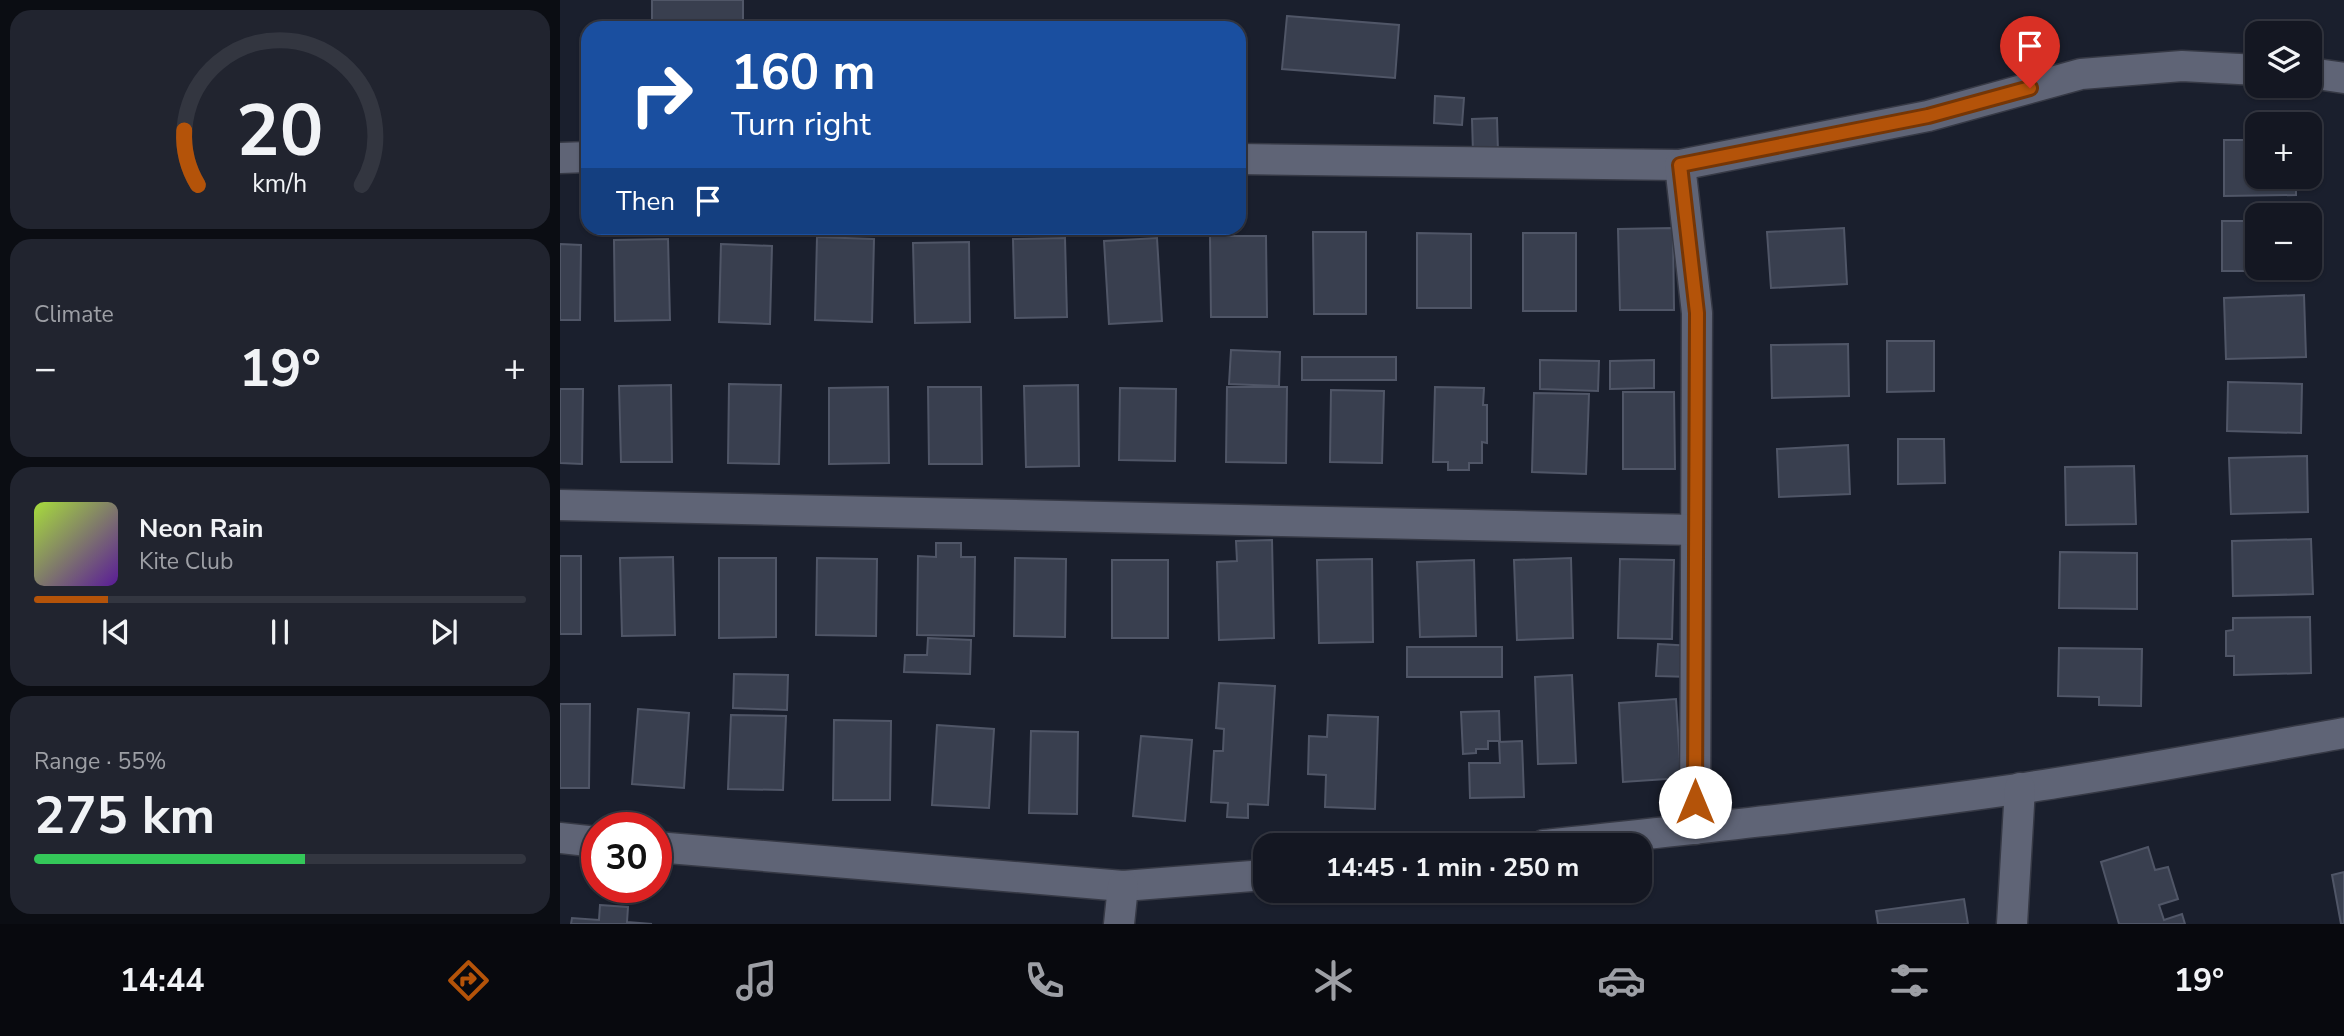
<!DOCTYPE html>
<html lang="en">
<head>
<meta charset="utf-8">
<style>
	:root { --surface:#141722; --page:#21242f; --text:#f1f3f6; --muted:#9d9fa5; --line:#333640; --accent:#b45309 }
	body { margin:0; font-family:"Nunito Sans",sans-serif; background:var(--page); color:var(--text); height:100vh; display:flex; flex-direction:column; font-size:26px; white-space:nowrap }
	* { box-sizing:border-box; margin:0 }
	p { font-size:23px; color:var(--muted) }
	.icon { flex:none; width:38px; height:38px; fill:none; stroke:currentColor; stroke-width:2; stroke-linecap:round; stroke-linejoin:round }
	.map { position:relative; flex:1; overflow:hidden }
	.sheet { display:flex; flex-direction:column; gap:10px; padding:10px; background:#0b0d13; width:560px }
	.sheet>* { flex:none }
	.top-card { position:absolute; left:21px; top:21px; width:665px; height:214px; border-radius:21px; box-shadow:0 2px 5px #0004,0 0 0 2px var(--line); background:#1a4fa0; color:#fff; overflow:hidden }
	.buttons { position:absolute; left:1685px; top:21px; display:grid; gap:14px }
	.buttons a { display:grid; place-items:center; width:77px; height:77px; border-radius:14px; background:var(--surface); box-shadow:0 2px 5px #0004,0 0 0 2px var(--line); font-size:35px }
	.speed { position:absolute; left:21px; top:812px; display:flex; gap:14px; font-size:35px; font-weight:700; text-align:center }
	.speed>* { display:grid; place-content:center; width:91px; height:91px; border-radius:50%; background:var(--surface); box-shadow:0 2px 5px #0004,0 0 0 2px var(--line); line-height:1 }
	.speed .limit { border:10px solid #d22; background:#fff; color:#111 }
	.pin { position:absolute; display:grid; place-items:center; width:60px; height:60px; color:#fff; margin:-72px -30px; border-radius:50% 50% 50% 0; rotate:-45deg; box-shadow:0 0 7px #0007 }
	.pin .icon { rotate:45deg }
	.me { position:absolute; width:77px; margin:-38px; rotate:0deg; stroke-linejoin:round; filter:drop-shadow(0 0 5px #0008) }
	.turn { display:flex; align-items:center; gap:24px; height:147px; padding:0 35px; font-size:32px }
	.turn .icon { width:91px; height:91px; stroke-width:2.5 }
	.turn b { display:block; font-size:49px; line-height:60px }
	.then { display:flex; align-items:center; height:66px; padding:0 35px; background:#0003; gap:14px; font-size:26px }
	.big { font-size:52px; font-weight:700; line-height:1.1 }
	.sheet .widget { flex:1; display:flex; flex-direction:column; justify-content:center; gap:10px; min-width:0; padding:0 24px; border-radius:21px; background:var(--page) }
	.sheet .dial { align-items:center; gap:0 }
	.dial svg { height:182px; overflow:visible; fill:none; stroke:var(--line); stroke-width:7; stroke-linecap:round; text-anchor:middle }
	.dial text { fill:var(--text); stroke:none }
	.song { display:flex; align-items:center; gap:21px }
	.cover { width:84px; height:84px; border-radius:10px; background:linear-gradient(135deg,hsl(80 70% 55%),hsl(270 70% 35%)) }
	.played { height:7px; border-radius:4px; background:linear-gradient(90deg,var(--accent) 15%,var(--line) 15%) }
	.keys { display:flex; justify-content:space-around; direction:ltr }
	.heat { display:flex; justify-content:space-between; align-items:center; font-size:38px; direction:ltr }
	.charge { height:10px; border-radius:5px; background:linear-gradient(90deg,#34c759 55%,var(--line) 0) }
	.trip { position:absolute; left:693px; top:833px; width:399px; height:70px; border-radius:21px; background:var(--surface); box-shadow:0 2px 5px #0004,0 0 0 2px var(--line); font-weight:700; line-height:70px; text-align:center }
	.tab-bar { display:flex; height:112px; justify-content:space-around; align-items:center; background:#08090e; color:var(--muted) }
	.tab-bar .icon { width:49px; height:49px }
	.tab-bar .on { color:var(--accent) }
	.tab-bar b { font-size:32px; color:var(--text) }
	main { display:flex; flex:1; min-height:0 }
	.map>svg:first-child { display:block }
</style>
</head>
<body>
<main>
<section class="sheet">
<div class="widget dial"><svg viewBox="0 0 100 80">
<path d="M14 69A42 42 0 1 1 86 69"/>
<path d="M14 69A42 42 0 0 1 8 45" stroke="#b45309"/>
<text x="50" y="56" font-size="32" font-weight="700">20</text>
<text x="50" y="72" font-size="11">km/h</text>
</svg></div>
<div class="widget"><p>Climate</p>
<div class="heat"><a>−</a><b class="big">19°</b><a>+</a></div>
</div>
<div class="widget">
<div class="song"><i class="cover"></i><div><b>Neon Rain</b><p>Kite Club</p></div></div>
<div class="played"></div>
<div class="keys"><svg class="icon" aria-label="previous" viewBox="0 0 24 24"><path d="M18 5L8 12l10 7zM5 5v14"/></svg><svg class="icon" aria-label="pause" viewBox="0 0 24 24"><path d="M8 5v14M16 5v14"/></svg><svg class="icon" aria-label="next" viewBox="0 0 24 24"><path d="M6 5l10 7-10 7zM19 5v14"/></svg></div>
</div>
<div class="widget"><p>Range · 55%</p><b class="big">275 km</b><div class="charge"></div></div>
</section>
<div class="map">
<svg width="1784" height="924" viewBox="0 0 1784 924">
	<rect width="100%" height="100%" fill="#1a1f2d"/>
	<g fill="#393f4f" stroke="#505667" stroke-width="2">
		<rect x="92" y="0" width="91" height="28"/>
		<polygon points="727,16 839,25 835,78 722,69"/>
		<polygon points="875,96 904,98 902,125 874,123"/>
		<polygon points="937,118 938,152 913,153 912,119"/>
		<polygon points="1664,140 1698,140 1698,177 1736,177 1736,195 1664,196"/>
		<polygon points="1662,221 1698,221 1698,268 1747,268 1747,271 1662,271"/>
		<polygon points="1113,228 1114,310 1060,310 1058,229"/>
		<polygon points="1284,228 1287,284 1211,288 1207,232"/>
		<polygon points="753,232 806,232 806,314 754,314"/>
		<polygon points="857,233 911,234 911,308 857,308"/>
		<rect x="963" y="233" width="53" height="78"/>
		<polygon points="650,236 706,236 707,317 651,317"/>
		<polygon points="257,237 314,239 312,322 255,320"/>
		<polygon points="505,238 507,317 455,318 453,239"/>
		<polygon points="597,238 602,321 549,324 544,241"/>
		<polygon points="108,239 110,320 55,321 54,240"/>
		<polygon points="409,242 410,322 355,323 353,243"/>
		<polygon points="0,244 21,245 20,320 0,320"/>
		<polygon points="161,244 212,246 210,324 159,322"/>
		<polygon points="1744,295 1746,357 1666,359 1664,298"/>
		<polygon points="1327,341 1374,341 1374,391 1327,392"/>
		<polygon points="1288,344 1289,396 1212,398 1211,345"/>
		<polygon points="671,350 720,352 719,386 669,384"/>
		<rect x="742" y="357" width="94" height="23"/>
		<polygon points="980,360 1039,361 1038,391 980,389"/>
		<polygon points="1094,360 1094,388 1050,389 1050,361"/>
		<polygon points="1668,382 1742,384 1741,433 1667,431"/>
		<polygon points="169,384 221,385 219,464 168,463"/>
		<polygon points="111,385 112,462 61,462 59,386"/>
		<polygon points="518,385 519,466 466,467 464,386"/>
		<polygon points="328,387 329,463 269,464 269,388"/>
		<polygon points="368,387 421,387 422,464 369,464"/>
		<polygon points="667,387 727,387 726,463 666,462"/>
		<polygon points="875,387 924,388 923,405 927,405 927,443 922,442 922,463 909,463 909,470 888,470 888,462 873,462"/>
		<polygon points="560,388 616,389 615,461 559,460"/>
		<polygon points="0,389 23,389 22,464 0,463"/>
		<polygon points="771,390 824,391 822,463 770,462"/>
		<polygon points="1063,392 1114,392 1115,469 1063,469"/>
		<polygon points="974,393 1029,394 1026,474 972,472"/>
		<polygon points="1338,439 1384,439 1385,483 1338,484"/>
		<polygon points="1288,445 1290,494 1219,497 1217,449"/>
		<polygon points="1747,456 1748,512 1671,514 1669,458"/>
		<polygon points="1574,466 1576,524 1506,525 1505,467"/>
		<polygon points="1751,539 1753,594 1673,596 1672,541"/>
		<polygon points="712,540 714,638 659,640 657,562 677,561 676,541"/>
		<polygon points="376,543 401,543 401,557 415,557 414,636 357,635 358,556 376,557"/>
		<polygon points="1500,552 1577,553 1577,609 1499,608"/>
		<rect x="0" y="556" width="21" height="78"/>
		<polygon points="113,557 115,635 62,636 60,558"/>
		<polygon points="159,558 216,558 216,637 159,638"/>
		<polygon points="257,558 317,559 316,636 256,635"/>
		<polygon points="455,558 506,559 505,637 454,636"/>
		<polygon points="1011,558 1013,638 957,640 954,560"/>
		<polygon points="812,559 813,642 759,643 757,560"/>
		<polygon points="1060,559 1114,560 1112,639 1058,638"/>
		<rect x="552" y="560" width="56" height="78"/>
		<polygon points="914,560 916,636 860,637 857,562"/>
		<polygon points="1750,617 1751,673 1674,675 1674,656 1666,656 1666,631 1673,630 1673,618"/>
		<polygon points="368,638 411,640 410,674 344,672 345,655 367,655"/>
		<polygon points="1098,644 1133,646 1132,677 1096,676"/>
		<rect x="847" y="647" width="95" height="30"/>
		<polygon points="1499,648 1582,649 1581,706 1539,705 1539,697 1498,696"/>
		<polygon points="174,674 228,675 227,710 173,708"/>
		<polygon points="1012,675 1016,763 978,764 975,677"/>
		<polygon points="659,683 715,686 708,805 688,804 688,818 667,817 668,803 651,802 654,751 663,751 664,729 656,728"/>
		<polygon points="1116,699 1121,778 1063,782 1059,703"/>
		<polygon points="0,704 30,704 29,788 0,788"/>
		<polygon points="78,709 129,713 124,788 72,784"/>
		<polygon points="939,711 940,741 928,741 928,749 916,749 916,753 903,754 901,712"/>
		<polygon points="171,715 226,716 223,790 168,789"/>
		<polygon points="768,715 818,717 815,809 765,807 766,775 748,774 749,736 767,737"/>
		<polygon points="274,720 331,721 330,800 273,800"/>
		<polygon points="377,725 434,729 429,808 372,805"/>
		<polygon points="471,731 518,732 517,814 469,813"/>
		<polygon points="581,736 632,740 625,821 573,816"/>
		<polygon points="962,741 964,797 910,798 909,763 940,763 939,742"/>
		<polygon points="1588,847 1595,870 1608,867 1618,899 1599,905 1604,920 1622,914 1625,924 1559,924 1541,862"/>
		<polygon points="1784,872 1784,924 1781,924 1772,875"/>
		<polygon points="1404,899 1408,924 1318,924 1316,911"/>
		<polygon points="40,905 68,907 67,922 92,924 11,924 12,918 39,920"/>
	</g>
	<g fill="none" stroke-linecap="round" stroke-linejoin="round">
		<defs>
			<g id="minor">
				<polyline points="1750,73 1784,78"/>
				<polyline points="0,158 28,157"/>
				<polyline points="679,159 1120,165 1368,116 1521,74 1622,66 1698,70"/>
				<polyline points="1120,165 1137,313 1135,829"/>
				<polyline points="0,505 1135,530"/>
				<polyline points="0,838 37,842"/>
				<path d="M984,845C1144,828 1305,811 1464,788C1571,772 1677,752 1784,733"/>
				<polyline points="96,847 563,886 705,875"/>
				<polyline points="559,924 563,886"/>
				<polyline points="1452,924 1460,788"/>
			</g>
		</defs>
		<use href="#minor" stroke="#363945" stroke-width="33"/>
		<use href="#minor" stroke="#5f6476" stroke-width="30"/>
	</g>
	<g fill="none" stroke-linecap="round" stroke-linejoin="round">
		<defs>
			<polyline id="route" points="1135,802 1137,313 1120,165 1368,116 1470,88"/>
		</defs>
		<use href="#route" stroke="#753606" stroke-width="18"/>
		<use href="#route" stroke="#b45309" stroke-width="12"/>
	</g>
</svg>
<div class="buttons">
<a><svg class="icon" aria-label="layers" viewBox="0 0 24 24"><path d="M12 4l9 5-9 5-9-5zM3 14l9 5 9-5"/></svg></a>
<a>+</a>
<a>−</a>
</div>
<div class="speed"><div class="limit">30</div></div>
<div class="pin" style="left:1470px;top:88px;background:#d93025"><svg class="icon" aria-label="arrive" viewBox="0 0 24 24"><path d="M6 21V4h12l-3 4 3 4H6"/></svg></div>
<svg class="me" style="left:1135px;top:802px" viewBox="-20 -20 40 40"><circle r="19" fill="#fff"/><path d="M0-13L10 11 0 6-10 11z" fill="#b45309"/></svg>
<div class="trip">14:45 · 1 min · 250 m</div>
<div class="top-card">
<div class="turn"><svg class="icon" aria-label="right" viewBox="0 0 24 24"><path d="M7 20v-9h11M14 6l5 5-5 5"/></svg><div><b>160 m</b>Turn right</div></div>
<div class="then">Then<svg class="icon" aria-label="arrive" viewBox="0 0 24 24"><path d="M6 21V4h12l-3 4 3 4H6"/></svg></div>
</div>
</div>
</main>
<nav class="tab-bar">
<b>14:44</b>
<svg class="icon on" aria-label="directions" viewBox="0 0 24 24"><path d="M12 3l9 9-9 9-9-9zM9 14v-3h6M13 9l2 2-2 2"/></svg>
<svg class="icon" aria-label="music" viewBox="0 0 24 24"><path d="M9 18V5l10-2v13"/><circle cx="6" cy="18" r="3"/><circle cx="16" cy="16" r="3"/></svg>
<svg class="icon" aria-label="phone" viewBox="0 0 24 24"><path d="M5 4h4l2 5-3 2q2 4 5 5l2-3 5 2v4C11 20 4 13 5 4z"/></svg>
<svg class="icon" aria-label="climate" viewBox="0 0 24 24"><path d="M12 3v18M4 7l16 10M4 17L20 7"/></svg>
<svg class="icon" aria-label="car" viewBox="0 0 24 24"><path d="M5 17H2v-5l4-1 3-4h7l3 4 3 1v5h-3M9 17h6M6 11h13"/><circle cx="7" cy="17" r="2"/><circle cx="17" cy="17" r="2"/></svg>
<svg class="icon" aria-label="filters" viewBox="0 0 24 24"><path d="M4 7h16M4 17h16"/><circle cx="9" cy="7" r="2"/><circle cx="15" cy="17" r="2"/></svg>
<b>19°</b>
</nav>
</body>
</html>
